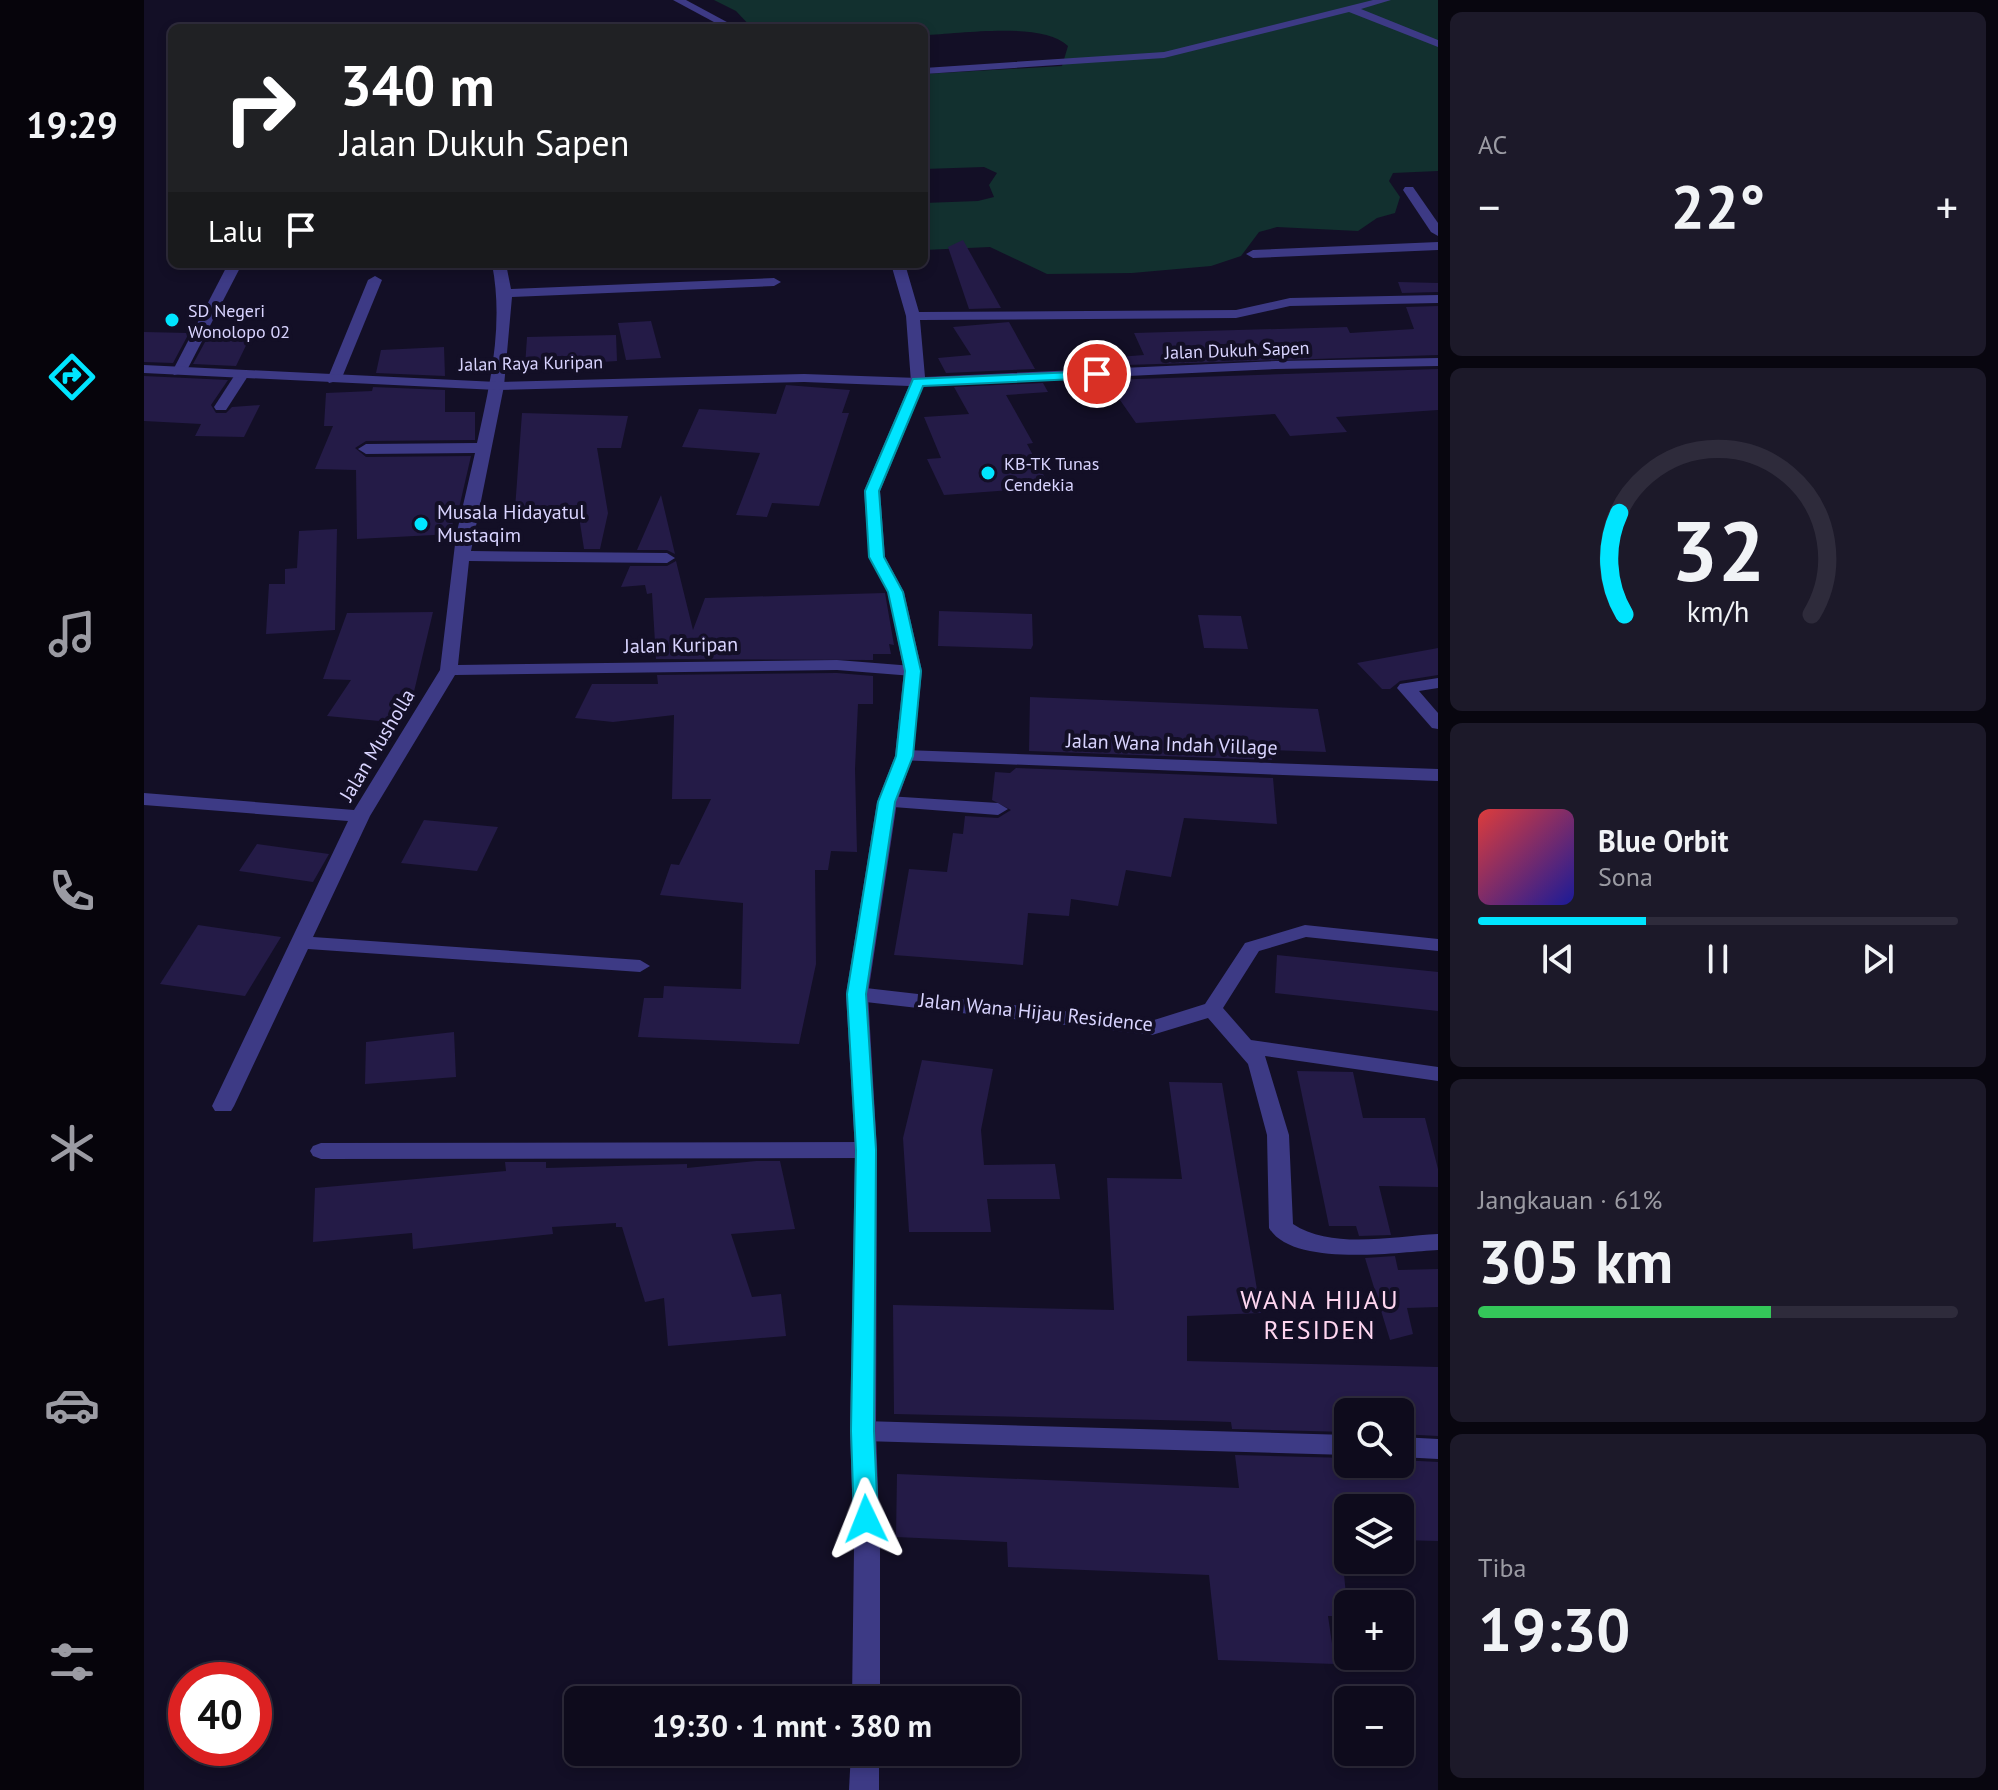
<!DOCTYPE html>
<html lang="id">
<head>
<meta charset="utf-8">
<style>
	:root { --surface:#0e0b1c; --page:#1c1929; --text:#f1f3f6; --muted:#9b9ba3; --line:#2e2b3b; --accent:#00e5ff }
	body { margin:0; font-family:"PT Sans",sans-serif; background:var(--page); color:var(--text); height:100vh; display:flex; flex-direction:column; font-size:30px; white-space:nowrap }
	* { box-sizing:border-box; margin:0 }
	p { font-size:26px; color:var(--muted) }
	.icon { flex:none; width:44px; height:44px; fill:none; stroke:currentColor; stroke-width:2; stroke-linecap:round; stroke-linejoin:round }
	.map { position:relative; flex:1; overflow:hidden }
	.panel { display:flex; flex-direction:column; gap:12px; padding:12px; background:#08060f; width:560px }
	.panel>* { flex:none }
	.top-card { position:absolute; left:24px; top:24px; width:760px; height:244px; border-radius:12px; box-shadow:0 4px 12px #0003,0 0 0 2px var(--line); background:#202124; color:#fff; overflow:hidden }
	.buttons { position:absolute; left:1190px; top:1398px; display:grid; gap:16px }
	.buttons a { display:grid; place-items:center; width:80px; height:80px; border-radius:12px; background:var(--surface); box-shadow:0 4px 12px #0003,0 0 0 2px var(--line); font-size:40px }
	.speed { position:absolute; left:24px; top:1662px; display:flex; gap:16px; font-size:40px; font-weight:700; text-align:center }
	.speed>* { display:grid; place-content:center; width:104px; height:104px; border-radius:50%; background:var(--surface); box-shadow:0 4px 12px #0003,0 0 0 2px var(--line); line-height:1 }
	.speed .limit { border:12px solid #d22; background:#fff; color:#111 }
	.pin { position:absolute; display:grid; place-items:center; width:68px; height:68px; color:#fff; margin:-34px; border:4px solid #fff; border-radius:50%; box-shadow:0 2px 8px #0007 }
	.me { position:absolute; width:88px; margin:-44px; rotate:358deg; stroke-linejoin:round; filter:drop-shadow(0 0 6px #0008) }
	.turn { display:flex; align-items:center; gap:28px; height:168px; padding:0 40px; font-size:36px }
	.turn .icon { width:104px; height:104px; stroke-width:2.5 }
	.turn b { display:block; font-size:56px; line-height:68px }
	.then { display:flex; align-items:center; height:76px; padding:0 40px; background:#0003; gap:16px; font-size:30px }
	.big { font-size:60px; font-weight:700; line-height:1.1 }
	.panel .card { flex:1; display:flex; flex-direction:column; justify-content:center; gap:12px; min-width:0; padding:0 28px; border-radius:12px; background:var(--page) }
	.panel .dial { align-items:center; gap:0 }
	.dial svg { height:208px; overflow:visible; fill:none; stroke:var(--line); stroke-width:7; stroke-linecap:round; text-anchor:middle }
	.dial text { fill:var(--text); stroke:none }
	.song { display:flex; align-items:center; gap:24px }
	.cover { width:96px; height:96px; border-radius:12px; background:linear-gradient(135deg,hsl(0 70% 55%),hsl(240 70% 35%)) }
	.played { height:8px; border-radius:4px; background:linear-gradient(90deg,var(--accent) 35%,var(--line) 35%) }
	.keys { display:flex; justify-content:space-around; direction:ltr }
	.heat { display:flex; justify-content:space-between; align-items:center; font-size:44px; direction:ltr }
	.charge { height:12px; border-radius:6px; background:linear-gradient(90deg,#34c759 61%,var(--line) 0) }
	.trip { position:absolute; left:420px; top:1686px; width:456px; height:80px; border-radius:12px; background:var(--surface); box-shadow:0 4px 12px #0003,0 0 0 2px var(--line); font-weight:700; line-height:80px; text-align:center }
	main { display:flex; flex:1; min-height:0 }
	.tab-bar { display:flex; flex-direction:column; width:144px; justify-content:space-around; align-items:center; background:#06040b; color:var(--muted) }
	.tab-bar .icon { width:56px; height:56px }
	.tab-bar .on { color:var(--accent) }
	.tab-bar b { font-size:36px; color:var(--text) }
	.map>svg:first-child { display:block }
</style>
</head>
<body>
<main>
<nav class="tab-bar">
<b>19:29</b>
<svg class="icon on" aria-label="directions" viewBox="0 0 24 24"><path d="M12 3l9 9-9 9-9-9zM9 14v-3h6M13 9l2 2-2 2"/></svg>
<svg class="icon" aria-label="music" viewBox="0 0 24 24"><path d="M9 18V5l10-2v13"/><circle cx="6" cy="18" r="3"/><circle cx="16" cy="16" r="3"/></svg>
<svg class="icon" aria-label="phone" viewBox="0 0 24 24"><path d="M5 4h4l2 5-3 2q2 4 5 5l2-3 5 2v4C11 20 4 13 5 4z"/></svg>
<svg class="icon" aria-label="climate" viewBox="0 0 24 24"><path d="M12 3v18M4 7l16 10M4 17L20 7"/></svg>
<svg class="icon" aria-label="car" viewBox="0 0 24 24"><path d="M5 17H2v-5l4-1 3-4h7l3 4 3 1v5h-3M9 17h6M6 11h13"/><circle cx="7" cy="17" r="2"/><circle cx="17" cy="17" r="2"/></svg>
<svg class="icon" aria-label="filters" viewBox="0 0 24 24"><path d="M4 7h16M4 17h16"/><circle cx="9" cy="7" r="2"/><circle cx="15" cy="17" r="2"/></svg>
</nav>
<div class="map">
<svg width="1294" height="1790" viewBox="0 0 1294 1790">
	<rect width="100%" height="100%" fill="#130f26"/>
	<path fill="#12302f" d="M570,0H1294V171L1249,173L1245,181L1256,197L1251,213L1233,218L1214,231L1133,227L1115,232L1097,256L1067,266L988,273L903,274L846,247L780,250V203L834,201L850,197L845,185L853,173L840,167L780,169V74L918,66L924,46C898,21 816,34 780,35V28H608L592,11Z"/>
	<g fill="#241b47">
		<polygon points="819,240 857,308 825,309 804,247"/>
		<polygon points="1254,282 1294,283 1294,292 1258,293"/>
		<polygon points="1294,306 1294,355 952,366 947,359 1000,355 990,333 1203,327 1206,333 1270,329 1262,307"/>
		<polygon points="507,321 517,358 482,360 474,323"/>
		<polygon points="865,322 891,369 802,373 794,358 827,355 809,327"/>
		<polygon points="111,327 92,366 49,364 66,333 75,333 76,329"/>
		<polygon points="0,332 45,333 29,363 0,362"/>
		<polygon points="472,335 473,361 381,367 383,337"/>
		<polygon points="300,347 301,376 232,373 237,350"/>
		<polygon points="1294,369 1294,410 1192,417 1203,432 1146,436 1131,414 992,423 962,380"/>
		<polygon points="0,376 84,380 67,405 72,413 82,413 88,407 116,405 100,437 51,436 57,424 0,421"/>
		<polygon points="899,383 904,392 862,395 889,443 883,444 906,487 800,495 783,459 797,458 780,417 825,414 810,387"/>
		<polygon points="642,385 706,390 698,413 705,413 675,506 628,503 623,517 592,515 616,453 538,447 555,409 632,414"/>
		<polygon points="229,387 301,390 301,412 331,412 331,440 222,441 211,448 222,457 327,456 315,508 308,508 309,534 213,539 212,470 171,469 189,426 180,426 182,393 228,391"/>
		<polygon points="378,413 484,416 477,448 453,448 464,513 456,549 440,549 434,510 371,509"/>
		<polygon points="517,495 531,554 523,550 493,550"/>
		<polygon points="193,529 191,630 122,634 125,584 141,584 141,569 153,568 155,531"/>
		<polygon points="532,561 549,630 561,598 741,593 750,645 745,644 747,654 729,654 729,660 512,659 508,593 503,594 501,585 477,587 486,566 523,566"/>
		<polygon points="795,611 888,614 889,645 887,649 794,646"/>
		<polygon points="289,612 268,700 256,723 183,716 207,680 179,679 203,613"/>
		<polygon points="1054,615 1097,616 1104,649 1060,648"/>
		<polygon points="1294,648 1294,675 1256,681 1246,689 1238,689 1213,663"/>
		<polygon points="693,673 729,676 729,704 714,704 711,769 713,852 687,851 684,870 671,870 672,964 655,1044 494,1037 500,998 519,998 520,986 597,989 599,903 516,895 527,864 535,865 567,799 528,799 530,715 469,722 431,718 448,684 514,684 513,675"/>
		<polygon points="886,697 1174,709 1182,752 1127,750 1128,760 885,751"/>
		<polygon points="872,768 1129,778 1133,824 1040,818 1027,877 982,870 974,906 927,899 925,916 884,913 879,965 750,955 765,869 803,872 809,833 819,834 821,816 854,818 867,810 848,800 851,772 866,773"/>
		<polygon points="280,820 354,827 333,871 257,863"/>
		<polygon points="113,844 185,854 169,882 95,871"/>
		<polygon points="54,925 137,937 101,996 16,984"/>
		<polygon points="1133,955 1294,972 1294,1011 1131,993"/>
		<polygon points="310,1032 312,1077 221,1084 222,1042"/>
		<polygon points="778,1060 849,1069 837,1130 840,1165 911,1164 916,1199 843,1199 847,1232 765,1232 759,1138"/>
		<polygon points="1153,1071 1209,1072 1219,1118 1281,1118 1294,1169 1294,1187 1235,1186 1247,1235 1215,1236 1212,1226 1185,1226"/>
		<polygon points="1025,1082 1078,1083 1117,1313 1043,1316 1043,1361 1294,1367 1294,1436 1256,1434 1256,1412 1204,1412 1204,1432 1088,1429 1087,1422 1059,1421 750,1414 749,1305 970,1310 963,1178 1038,1179"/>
		<polygon points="612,1161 636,1161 651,1229 587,1234 608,1297 637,1294 642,1336 524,1346 520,1298 501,1302 478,1227 472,1227 472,1223 408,1227 409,1234 269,1249 268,1233 169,1242 171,1188 362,1171 361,1162 402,1162 402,1168 543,1164 543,1168"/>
		<polygon points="1251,1256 1254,1270 1294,1269 1294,1307 1263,1308 1269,1334 1246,1340 1221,1258"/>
		<polygon points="1091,1455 1204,1458 1204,1464 1256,1464 1256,1460 1294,1462 1294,1541 1256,1540 1256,1508 1204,1508 1204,1549 1198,1553 1204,1616 1184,1616 1191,1664 1074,1660 1065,1575 864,1567 863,1542 752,1537 753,1474 1095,1488"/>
	</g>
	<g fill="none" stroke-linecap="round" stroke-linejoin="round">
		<g fill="#3d3a85" fill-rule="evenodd">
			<polygon points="529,0 542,0 594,28 581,28"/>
			<polygon points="1229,0 1247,0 1217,9 1294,40 1294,47 1205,12 1020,58 780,74 780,68 1020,52"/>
			<polygon points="1261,187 1269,187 1294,223 1294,236 1287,232 1259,190"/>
			<polygon points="1294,242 1294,250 1109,258 1102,254 1109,250"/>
			<polygon points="84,264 98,264 42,372 30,375 28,372"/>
			<path d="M348,264H362L367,289L630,278L637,282L630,286L368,297L360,386L327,551L523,553L531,558L523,563L325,561L314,665L693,660L769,666L778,671L769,676L693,670L311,675L226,816L169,937L496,960L506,966L496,972L164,949L90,1106L87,1111H71L68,1106L204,821L0,805V793L210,810L296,670L312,536L331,453L222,454L214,449L222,444L333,443C346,384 360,325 348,264Z"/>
			<polygon points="747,264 761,264 775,312 1092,310 1146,298 1294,295 1294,303 1146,306 1092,318 776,320 781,377 1132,361 1294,358 1294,366 1132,369 774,386 767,382 762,316"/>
			<polygon points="231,276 238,280 197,380 185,383 183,380 224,280"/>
			<polygon points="97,372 104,376 84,407 82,410 72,410 70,407 92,373"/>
			<polygon points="1294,678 1294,688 1275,691 1294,713 1294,729 1288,728 1253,688 1256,684"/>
			<polygon points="760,750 1294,769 1294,781 753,760 751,756 753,752"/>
			<polygon points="743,796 854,803 864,809 854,815 736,806 733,802 736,798"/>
			<path d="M1161,925L1294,939V951L1162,937L1115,951L1079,1008L1107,1040L1294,1067V1081L1121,1056L1145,1135L1149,1224C1188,1250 1250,1236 1294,1234V1250C1254,1252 1149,1268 1125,1228L1123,1135L1104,1064L1064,1018L1008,1035L713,1001L702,994L713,987L1007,1021L1061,1004L1101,943Z"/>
			<polygon points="722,1142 730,1145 733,1150 730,1155 722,1158 177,1159 169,1156 166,1151 169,1146 177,1143"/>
			<polygon points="719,1421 1204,1435 1204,1455 719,1441 710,1438 706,1431 710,1424"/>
			<polygon points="1256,1437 1294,1439 1294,1459 1256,1457"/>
		</g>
		<g fill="#3d3a85" fill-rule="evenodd">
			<polygon points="0,365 353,382 660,374 774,378 781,382 736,491 741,557 760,592 778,671 769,756 753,802 724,994 733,1150 732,1431 736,1549 736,1700 708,1700 710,1549 706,1431 711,1150 702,994 733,802 751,756 760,671 744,592 725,557 720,491 765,386 660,382 353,390 0,373"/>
			<polygon points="707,1752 735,1752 735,1790 705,1790"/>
		</g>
	</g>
	<polygon fill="#00e5ff" stroke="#0095a6" stroke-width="2" points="957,371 959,374 953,378 779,386 735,491 740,557 759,592 777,671 769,756 751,802 722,994 732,1150 730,1431 734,1519 731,1526 722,1529 714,1526 710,1519 707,1431 712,1150 703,994 734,802 752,756 761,671 744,592 725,557 721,491 769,379"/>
	<g fill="#00e5ff" stroke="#130f26" stroke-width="3">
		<circle cx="28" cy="320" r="8"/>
		<circle cx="844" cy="473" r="8"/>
		<circle cx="277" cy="524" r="8"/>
	</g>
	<g text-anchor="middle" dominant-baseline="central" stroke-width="8" stroke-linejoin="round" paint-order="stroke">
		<g font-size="18" fill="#d9d4ff" stroke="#130f26" text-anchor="start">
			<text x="44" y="310">SD Negeri<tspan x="44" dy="21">Wonolopo 02</tspan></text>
			<text x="860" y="463">KB-TK Tunas<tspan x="860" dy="21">Cendekia</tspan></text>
		</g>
		<g font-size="18" fill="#d9d4ff" stroke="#130f26">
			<text transform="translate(1093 350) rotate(-2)">Jalan Dukuh Sapen</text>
			<text transform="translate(387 363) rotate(-1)">Jalan Raya Kuripan</text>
		</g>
		<g font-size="20" fill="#d9d4ff" stroke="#130f26" text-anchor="start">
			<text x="293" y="512">Musala Hidayatul<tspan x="293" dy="23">Mustaqim</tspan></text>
		</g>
		<g font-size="20" fill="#d9d4ff" stroke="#130f26">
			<text transform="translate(537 645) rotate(-1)">Jalan Kuripan</text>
			<text transform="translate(1028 744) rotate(2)">Jalan Wana Indah Village</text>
			<text transform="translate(233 745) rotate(-59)">Jalan Musholla</text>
			<text transform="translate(892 1012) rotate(6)">Jalan Wana Hijau Residence</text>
		</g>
		<g font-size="26" letter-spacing="2" fill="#ffd6f0" stroke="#130f26">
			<text x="1176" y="1299">WANA HIJAU<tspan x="1176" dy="30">RESIDEN</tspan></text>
		</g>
	</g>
</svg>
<div class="buttons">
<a><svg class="icon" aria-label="search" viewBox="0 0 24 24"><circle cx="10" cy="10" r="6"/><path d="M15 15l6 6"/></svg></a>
<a><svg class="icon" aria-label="layers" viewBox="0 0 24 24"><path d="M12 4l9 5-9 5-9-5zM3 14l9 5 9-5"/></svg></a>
<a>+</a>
<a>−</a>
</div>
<div class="speed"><div class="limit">40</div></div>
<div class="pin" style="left:953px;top:374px;background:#d93025"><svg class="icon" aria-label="arrive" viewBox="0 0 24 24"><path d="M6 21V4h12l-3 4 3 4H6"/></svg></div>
<svg class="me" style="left:722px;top:1519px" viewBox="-20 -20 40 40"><path d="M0-17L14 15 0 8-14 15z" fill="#00e5ff" stroke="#fff" stroke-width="4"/></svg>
<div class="trip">19:30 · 1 mnt · 380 m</div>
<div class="top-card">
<div class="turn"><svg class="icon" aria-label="right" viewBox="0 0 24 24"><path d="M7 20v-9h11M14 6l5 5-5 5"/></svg><div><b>340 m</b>Jalan Dukuh Sapen</div></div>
<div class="then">Lalu<svg class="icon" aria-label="arrive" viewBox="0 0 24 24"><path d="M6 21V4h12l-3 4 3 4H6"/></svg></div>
</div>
</div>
<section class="panel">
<div class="card"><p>AC</p>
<div class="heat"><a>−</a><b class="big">22°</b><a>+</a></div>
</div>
<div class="card dial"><svg viewBox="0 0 100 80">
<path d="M14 69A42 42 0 1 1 86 69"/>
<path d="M14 69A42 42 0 0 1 12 30" stroke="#00e5ff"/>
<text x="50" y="56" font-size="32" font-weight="700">32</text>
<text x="50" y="72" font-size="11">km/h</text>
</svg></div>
<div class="card">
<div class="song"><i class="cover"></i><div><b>Blue Orbit</b><p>Sona</p></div></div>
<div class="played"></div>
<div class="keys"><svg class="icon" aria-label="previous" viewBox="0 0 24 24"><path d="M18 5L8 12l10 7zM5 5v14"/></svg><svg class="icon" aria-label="pause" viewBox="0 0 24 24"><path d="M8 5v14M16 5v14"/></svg><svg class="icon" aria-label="next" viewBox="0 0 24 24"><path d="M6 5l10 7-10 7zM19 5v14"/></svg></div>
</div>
<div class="card"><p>Jangkauan · 61%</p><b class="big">305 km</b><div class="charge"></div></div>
<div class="card"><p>Tiba</p><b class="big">19:30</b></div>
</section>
</main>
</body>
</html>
